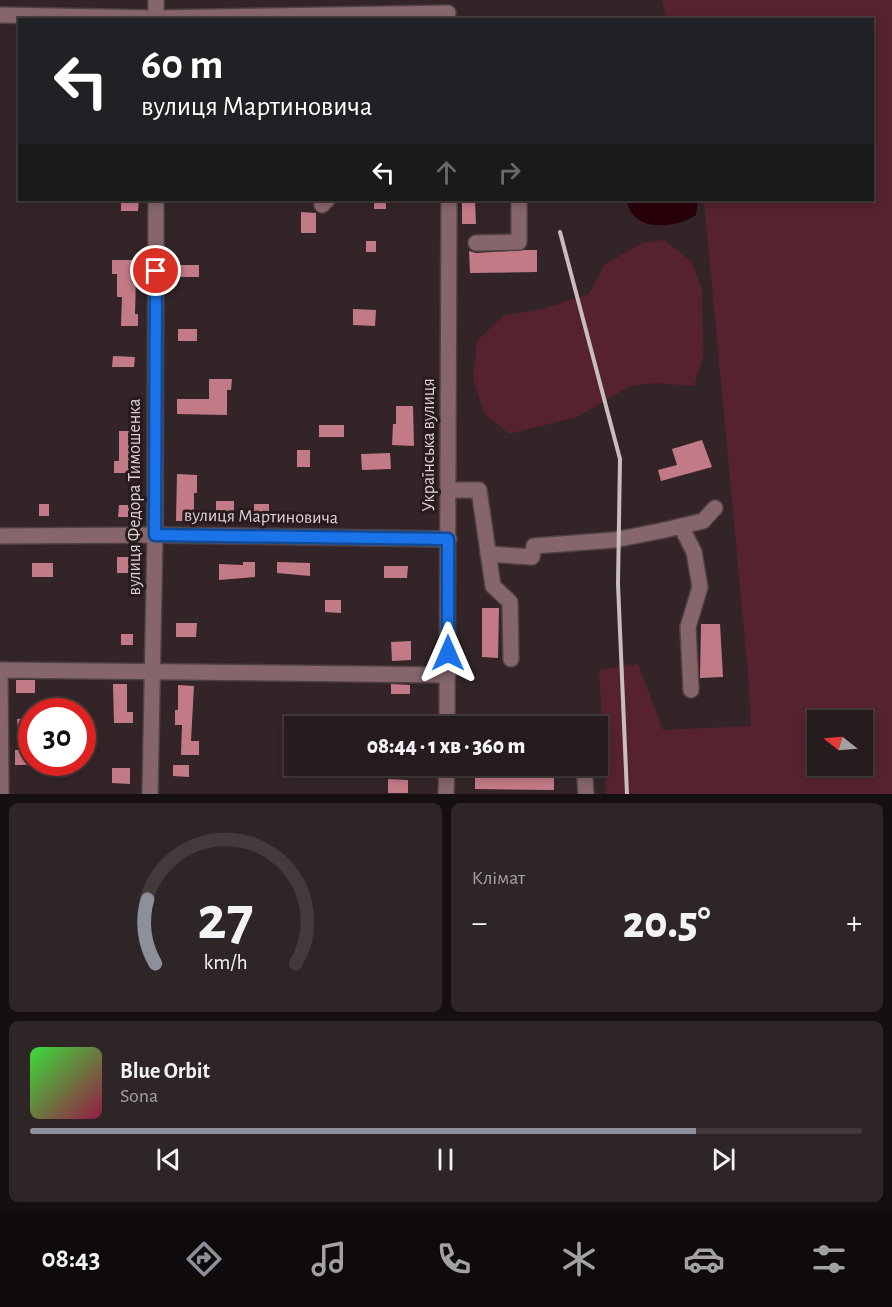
<!DOCTYPE html>
<html lang="uk">
<head>
<meta charset="utf-8">
<style>
	:root { --surface:#261c1d; --page:#2e2526; --text:#f1f3f6; --muted:#a4a1a4; --line:#423a3b; --accent:#8c9099 }
	body { margin:0; font-family:"Alegreya Sans",sans-serif; background:var(--page); color:var(--text); height:100vh; display:flex; flex-direction:column; font-size:22px; white-space:nowrap }
	* { box-sizing:border-box; margin:0 }
	p { font-size:20px; color:var(--muted) }
	.icon { flex:none; width:33px; height:33px; fill:none; stroke:currentColor; stroke-width:2; stroke-linecap:round; stroke-linejoin:round }
	.map { position:relative; height:794px; overflow:hidden }
	.side { display:flex; flex-direction:column; gap:9px; padding:9px; background:#150f10; flex:1 }
	.side>* { flex:none }
	.banner { position:absolute; left:18px; top:18px; width:856px; height:183px; border-radius:0px; box-shadow:0 3px 9px #0003,0 0 0 2px var(--line); background:#202124; color:#fff; overflow:hidden }
	.needle { width:39px; rotate:287deg }
	.tools { position:absolute; left:807px; top:710px; display:grid; gap:12px }
	.tools a { display:grid; place-items:center; width:66px; height:66px; border-radius:0px; background:var(--surface); box-shadow:0 3px 9px #0003,0 0 0 2px var(--line); font-size:30px }
	.speed { position:absolute; left:18px; top:698px; display:flex; gap:12px; font-size:30px; font-weight:700; text-align:center }
	.speed>* { display:grid; place-content:center; width:78px; height:78px; border-radius:50%; background:var(--surface); box-shadow:0 3px 9px #0003,0 0 0 2px var(--line); line-height:1 }
	.speed .limit { border:9px solid #d22; background:#fff; color:#111 }
	.pin { position:absolute; display:grid; place-items:center; width:51px; height:51px; color:#fff; margin:-26px; border:3px solid #fff; border-radius:50%; box-shadow:0 2px 6px #0007 }
	.me { position:absolute; width:66px; margin:-33px; rotate:0deg; stroke-linejoin:round; filter:drop-shadow(0 0 4px #0008) }
	.turn { display:flex; align-items:center; gap:21px; height:126px; padding:0 24px; font-size:27px }
	.turn .icon { width:78px; height:78px; stroke-width:2.5 }
	.turn b { display:block; font-size:42px; line-height:51px }
	.lanes { display:flex; align-items:center; height:57px; padding:0 24px; background:#0003; justify-content:center; gap:30px; direction:ltr }
	.lanes .off { opacity:.35 }
	.big { font-size:45px; font-weight:800; line-height:1.1 }
	.side .tile { flex:1; display:flex; flex-direction:column; justify-content:center; gap:9px; min-width:0; padding:0 21px; border-radius:9px; background:var(--page) }
	.side .dial { align-items:center; gap:0 }
	.dial svg { height:156px; overflow:visible; fill:none; stroke:var(--line); stroke-width:7; stroke-linecap:round; text-anchor:middle }
	.dial text { fill:var(--text); stroke:none }
	.song { display:flex; align-items:center; gap:18px }
	.cover { width:72px; height:72px; border-radius:9px; background:linear-gradient(135deg,hsl(120 70% 55%),hsl(340 70% 35%)) }
	.played { height:6px; border-radius:3px; background:linear-gradient(90deg,var(--accent) 80%,var(--line) 80%) }
	.keys { display:flex; justify-content:space-around; direction:ltr }
	.heat { display:flex; justify-content:space-between; align-items:center; font-size:33px; direction:ltr }
	.side .tiles { flex:1; display:grid; gap:9px; grid-template-columns:1fr 1fr }
	.tile:last-child { grid-column:span 2 }
	.trip { position:absolute; left:284px; top:716px; width:324px; height:60px; border-radius:0px; background:var(--surface); box-shadow:0 3px 9px #0003,0 0 0 2px var(--line); font-weight:800; line-height:60px; text-align:center }
	.menu { display:flex; height:96px; justify-content:space-around; align-items:center; background:#0f0b0c; color:var(--muted) }
	.menu .icon { width:42px; height:42px }
	.menu .selected { color:var(--accent) }
	.menu b { font-size:27px; color:var(--text) }
	.map>svg:first-child { display:block }
</style>
</head>
<body>
<div class="map">
<svg width="892" height="794" viewBox="0 0 892 794">
	<rect width="100%" height="100%" fill="#332527"/>
	<g fill="#56222e" fill-rule="evenodd">
		<path d="M662,0H892V794H606L599,670L638,664L663,730L751,726L748,673L704,200H873V20L666,19ZM818,720H862V765H818Z"/>
		<polygon points="664,240 692,262 702,290 703,356 694,386 655,383 630,386 577,417 509,434 484,413 473,378 477,341 504,315 539,310 589,294 605,264 643,243"/>
	</g>
	<path fill="#28000a" d="M627,200H698L696,215C675,229 631,233 627,200Z"/>
	<g fill="#c37a87">
		<polygon points="121,200 139,200 138,211 121,211"/>
		<rect x="374" y="200" width="12" height="9"/>
		<polygon points="462,200 475,200 476,224 462,224"/>
		<polygon points="301,212 316,213 316,233 301,233"/>
		<rect x="366" y="241" width="10" height="11"/>
		<polygon points="524,250 537,250 537,272 470,273 469,251 476,253"/>
		<polygon points="112,260 141,260 141,275 136,275 135,314 138,314 138,326 121,326 122,297 117,297 117,274 112,274"/>
		<rect x="179" y="265" width="20" height="12"/>
		<polygon points="353,309 376,310 375,326 353,325"/>
		<rect x="178" y="329" width="19" height="12"/>
		<polygon points="113,356 135,357 134,367 112,367"/>
		<polygon points="209,379 232,379 231,390 227,390 227,415 177,414 177,399 209,399"/>
		<polygon points="396,406 413,406 414,446 392,445 393,424 396,424"/>
		<rect x="319" y="425" width="25" height="12"/>
		<polygon points="119,431 136,431 134,473 114,473 114,461 119,461"/>
		<polygon points="702,440 712,467 661,481 658,470 677,465 672,449"/>
		<rect x="297" y="450" width="13" height="17"/>
		<polygon points="390,453 391,469 362,470 361,454"/>
		<polygon points="177,474 197,475 197,493 194,493 194,521 176,521"/>
		<rect x="216" y="501" width="18" height="16"/>
		<rect x="39" y="504" width="10" height="12"/>
		<rect x="254" y="504" width="15" height="15"/>
		<polygon points="119,505 133,505 133,517 118,517"/>
		<rect x="117" y="557" width="18" height="16"/>
		<polygon points="243,562 255,562 255,577 219,580 219,564 243,565"/>
		<polygon points="277,562 310,563 310,576 277,573"/>
		<rect x="32" y="563" width="21" height="14"/>
		<polygon points="384,566 408,566 407,578 384,578"/>
		<polygon points="325,600 341,600 341,613 325,612"/>
		<polygon points="482,608 499,608 498,658 482,657"/>
		<polygon points="176,623 197,623 196,637 176,637"/>
		<polygon points="701,624 720,624 723,677 700,678"/>
		<rect x="121" y="634" width="12" height="11"/>
		<polygon points="411,641 411,660 392,661 391,642"/>
		<rect x="16" y="680" width="19" height="13"/>
		<polygon points="113,684 127,684 127,712 133,712 133,723 114,723"/>
		<polygon points="391,684 410,685 410,694 391,694"/>
		<polygon points="178,685 194,686 191,741 199,741 199,755 181,755 182,725 175,725 175,710 178,710"/>
		<polygon points="32,718 32,730 18,731 17,719"/>
		<rect x="15" y="750" width="17" height="15"/>
		<polygon points="173,765 189,765 189,777 173,776"/>
		<polygon points="475,765 554,765 554,790 475,789"/>
		<polygon points="112,768 130,768 130,784 112,783"/>
		<polygon points="388,779 408,780 408,793 388,793"/>
	</g>
	<g fill="none" stroke-linecap="round" stroke-linejoin="round">
		<defs>
			<g id="minor">
				<polyline points="0,15 156,18 448,13"/>
				<polyline points="156,20 156,0"/>
				<polyline points="322,205 327,200"/>
				<polyline points="476,243 519,242 519,200"/>
				<polyline points="449,490 479,490 493,586 510,602 511,659"/>
				<polyline points="681,526 694,552 700,587 688,627 691,690"/>
				<polyline points="0,536 155,535 449,539"/>
				<polyline points="488,554 532,557 534,546 614,540 660,531 703,521 715,508"/>
				<polyline points="447,726 449,200"/>
				<polyline points="528,726 581,724 581,726"/>
				<polyline points="584,765 586,794"/>
				<polyline points="1,794 0,670 448,675"/>
				<polyline points="150,794 155,535 156,200"/>
				<polyline points="446,794 447,765"/>
			</g>
		</defs>
		<use href="#minor" stroke="#4e4143" stroke-width="18"/>
		<use href="#minor" stroke="#86666b" stroke-width="15"/>
		<polyline stroke="#c8bdbf" stroke-width="4" points="560,232 620,459 618,584 627,794"/>
	</g>
	<g fill="none" stroke-linecap="round" stroke-linejoin="round">
		<defs>
			<polyline id="route" points="156,271 155,535 448,539 448,653"/>
		</defs>
		<use href="#route" stroke="#114b97" stroke-width="15"/>
		<use href="#route" stroke="#1a73e8" stroke-width="10"/>
	</g>
	<g text-anchor="middle" dominant-baseline="central" stroke-width="6" stroke-linejoin="round" paint-order="stroke">
		<g font-size="18" fill="#ddd3d5" stroke="#291b1d">
			<text transform="translate(429 445) rotate(-90)">Українська вулиця</text>
			<text transform="translate(135 497) rotate(-90)">вулиця Федора Тимошенка</text>
			<text transform="translate(261 517) rotate(1)">вулиця Мартиновича</text>
		</g>
	</g>
</svg>
<div class="tools">
<a><svg class="needle" viewBox="-14 -14 28 28"><path d="M0-13l5 13h-10z" fill="#e53935"/><path d="M0 13l5-13h-10z" fill="#a4a1a4"/></svg></a>
</div>
<div class="speed"><div class="limit">30</div></div>
<div class="pin" style="left:156px;top:271px;background:#d93025"><svg class="icon" aria-label="arrive" viewBox="0 0 24 24"><path d="M6 21V4h12l-3 4 3 4H6"/></svg></div>
<svg class="me" style="left:448px;top:653px" viewBox="-20 -20 40 40"><path d="M0-17L14 15 0 8-14 15z" fill="#1a73e8" stroke="#fff" stroke-width="4"/></svg>
<div class="trip">08:44 · 1 хв · 360 m</div>
<div class="banner">
<div class="turn"><svg class="icon" aria-label="left" viewBox="0 0 24 24"><path d="M17 20v-9H6M10 6l-5 5 5 5"/></svg><div><b>60 m</b>вулиця Мартиновича</div></div>
<div class="lanes"><svg class="icon" aria-label="left" viewBox="0 0 24 24"><path d="M17 20v-9H6M10 6l-5 5 5 5"/></svg><svg class="icon off" aria-label="ahead" viewBox="0 0 24 24"><path d="M12 20V5M6 11l6-6 6 6"/></svg><svg class="icon off" aria-label="right" viewBox="0 0 24 24"><path d="M7 20v-9h11M14 6l5 5-5 5"/></svg></div>
</div>
</div>
<section class="side">
<div class="tiles">
<div class="tile dial"><svg viewBox="0 0 100 80">
<path d="M14 69A42 42 0 1 1 86 69"/>
<path d="M14 69A42 42 0 0 1 10 36" stroke="#8c9099"/>
<text x="50" y="56" font-size="32" font-weight="700">27</text>
<text x="50" y="72" font-size="11">km/h</text>
</svg></div>
<div class="tile"><p>Клімат</p>
<div class="heat"><a>−</a><b class="big">20.5°</b><a>+</a></div>
</div>
<div class="tile">
<div class="song"><i class="cover"></i><div><b>Blue Orbit</b><p>Sona</p></div></div>
<div class="played"></div>
<div class="keys"><svg class="icon" aria-label="previous" viewBox="0 0 24 24"><path d="M18 5L8 12l10 7zM5 5v14"/></svg><svg class="icon" aria-label="pause" viewBox="0 0 24 24"><path d="M8 5v14M16 5v14"/></svg><svg class="icon" aria-label="next" viewBox="0 0 24 24"><path d="M6 5l10 7-10 7zM19 5v14"/></svg></div>
</div>
</div>
</section>
<nav class="menu">
<b>08:43</b>
<svg class="icon selected" aria-label="directions" viewBox="0 0 24 24"><path d="M12 3l9 9-9 9-9-9zM9 14v-3h6M13 9l2 2-2 2"/></svg>
<svg class="icon" aria-label="music" viewBox="0 0 24 24"><path d="M9 18V5l10-2v13"/><circle cx="6" cy="18" r="3"/><circle cx="16" cy="16" r="3"/></svg>
<svg class="icon" aria-label="phone" viewBox="0 0 24 24"><path d="M5 4h4l2 5-3 2q2 4 5 5l2-3 5 2v4C11 20 4 13 5 4z"/></svg>
<svg class="icon" aria-label="climate" viewBox="0 0 24 24"><path d="M12 3v18M4 7l16 10M4 17L20 7"/></svg>
<svg class="icon" aria-label="car" viewBox="0 0 24 24"><path d="M5 17H2v-5l4-1 3-4h7l3 4 3 1v5h-3M9 17h6M6 11h13"/><circle cx="7" cy="17" r="2"/><circle cx="17" cy="17" r="2"/></svg>
<svg class="icon" aria-label="filters" viewBox="0 0 24 24"><path d="M4 7h16M4 17h16"/><circle cx="9" cy="7" r="2"/><circle cx="15" cy="17" r="2"/></svg>
</nav>
</body>
</html>
